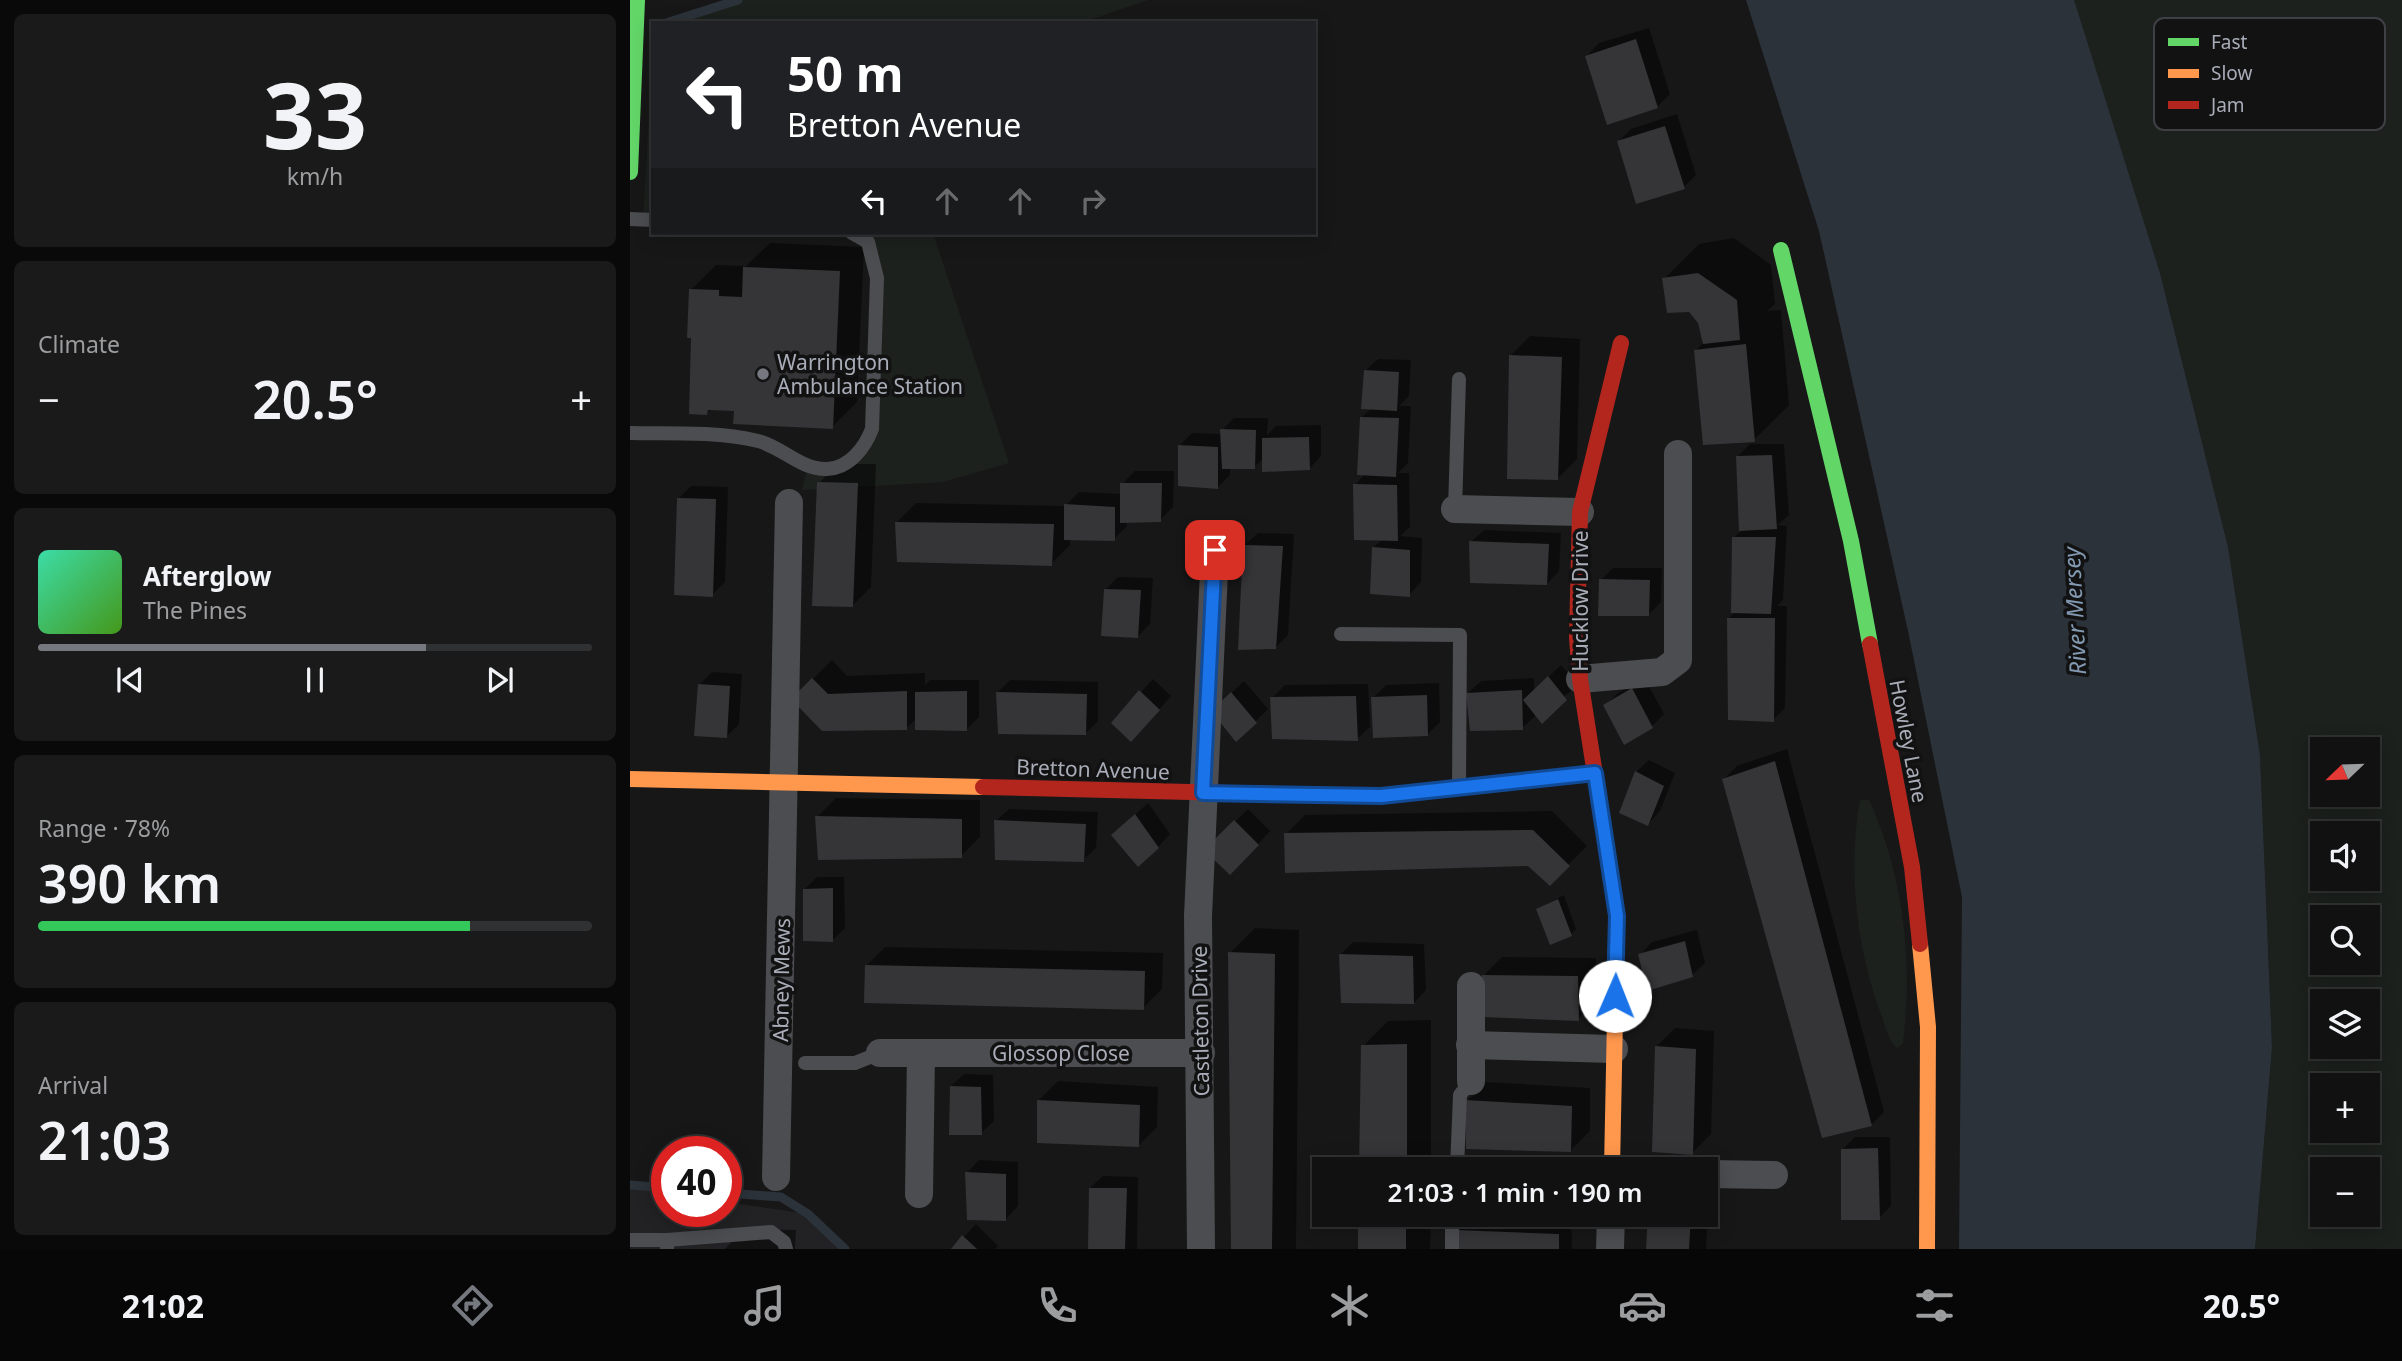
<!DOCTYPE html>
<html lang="en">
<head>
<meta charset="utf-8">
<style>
	:root { --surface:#111112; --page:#1a1a1b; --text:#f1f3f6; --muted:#9c9d9f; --line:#303132; --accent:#767880 }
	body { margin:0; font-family:"Noto Sans",sans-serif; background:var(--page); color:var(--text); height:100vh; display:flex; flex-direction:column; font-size:26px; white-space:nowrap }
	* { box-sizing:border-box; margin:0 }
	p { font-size:23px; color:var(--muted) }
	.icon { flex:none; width:38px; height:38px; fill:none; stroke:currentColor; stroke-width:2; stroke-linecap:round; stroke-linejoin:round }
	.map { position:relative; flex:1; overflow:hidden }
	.details { display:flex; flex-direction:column; gap:14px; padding:14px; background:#09090a; width:630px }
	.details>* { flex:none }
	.guide { position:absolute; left:21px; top:21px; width:665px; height:214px; border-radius:0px; box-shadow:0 4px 18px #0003,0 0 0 2px var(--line); background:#202124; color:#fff; overflow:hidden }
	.needle { width:46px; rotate:247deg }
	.controls { position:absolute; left:1680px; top:737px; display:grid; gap:14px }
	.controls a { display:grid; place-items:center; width:70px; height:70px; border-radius:0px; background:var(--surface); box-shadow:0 4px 18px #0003,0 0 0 2px var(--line); font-size:35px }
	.speed { position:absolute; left:21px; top:1136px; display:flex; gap:14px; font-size:35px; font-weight:700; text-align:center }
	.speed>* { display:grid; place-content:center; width:91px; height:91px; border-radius:50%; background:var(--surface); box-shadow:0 4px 18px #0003,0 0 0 2px var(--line); line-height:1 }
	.speed .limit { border:10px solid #d22; background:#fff; color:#111 }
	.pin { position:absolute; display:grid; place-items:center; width:60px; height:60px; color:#fff; margin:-30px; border-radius:14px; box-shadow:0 4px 10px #0006 }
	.me { position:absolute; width:77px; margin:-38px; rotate:1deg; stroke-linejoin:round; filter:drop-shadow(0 0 5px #0008) }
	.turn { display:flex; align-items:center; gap:24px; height:147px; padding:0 21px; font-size:32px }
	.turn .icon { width:91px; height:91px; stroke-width:2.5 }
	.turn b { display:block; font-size:49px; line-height:60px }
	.lanes { display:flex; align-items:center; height:66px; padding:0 21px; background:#0003; justify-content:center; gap:35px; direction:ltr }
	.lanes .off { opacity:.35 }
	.big { font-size:52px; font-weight:600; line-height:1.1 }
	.details .tile { flex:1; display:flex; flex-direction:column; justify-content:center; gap:10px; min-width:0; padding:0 24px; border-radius:10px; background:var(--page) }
	.details .dial { align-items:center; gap:0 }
	.dial b { font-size:91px; line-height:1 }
	.song { display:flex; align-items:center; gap:21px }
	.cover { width:84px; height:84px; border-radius:10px; background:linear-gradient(135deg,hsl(160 70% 55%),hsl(100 70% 35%)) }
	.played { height:7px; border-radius:4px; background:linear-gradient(90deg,var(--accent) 70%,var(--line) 70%) }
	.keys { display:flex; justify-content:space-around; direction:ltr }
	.heat { display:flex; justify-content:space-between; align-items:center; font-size:38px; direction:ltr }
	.charge { height:10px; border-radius:5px; background:linear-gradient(90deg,#34c759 78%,var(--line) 0) }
	.trip { position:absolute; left:682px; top:1157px; width:406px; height:70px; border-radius:0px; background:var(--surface); box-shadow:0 4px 18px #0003,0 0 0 2px var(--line); font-weight:600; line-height:70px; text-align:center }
	.tab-bar { display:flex; height:112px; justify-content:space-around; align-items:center; background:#070707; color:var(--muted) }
	.tab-bar .icon { width:49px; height:49px }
	.tab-bar .active { color:var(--accent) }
	.tab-bar b { font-size:32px; color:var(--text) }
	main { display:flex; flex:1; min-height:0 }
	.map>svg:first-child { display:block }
</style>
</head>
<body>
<main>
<section class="details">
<div class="tile dial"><b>33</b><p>km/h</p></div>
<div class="tile"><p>Climate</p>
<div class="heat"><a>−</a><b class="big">20.5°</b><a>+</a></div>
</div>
<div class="tile">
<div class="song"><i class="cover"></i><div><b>Afterglow</b><p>The Pines</p></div></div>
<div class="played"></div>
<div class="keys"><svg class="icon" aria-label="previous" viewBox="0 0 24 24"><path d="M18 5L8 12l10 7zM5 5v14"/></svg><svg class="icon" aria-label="pause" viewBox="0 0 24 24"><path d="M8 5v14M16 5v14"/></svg><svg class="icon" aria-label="next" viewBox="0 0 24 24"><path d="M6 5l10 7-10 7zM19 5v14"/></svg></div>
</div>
<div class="tile"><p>Range · 78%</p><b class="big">390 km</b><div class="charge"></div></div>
<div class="tile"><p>Arrival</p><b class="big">21:03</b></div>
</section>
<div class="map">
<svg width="1772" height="1249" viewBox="0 0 1772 1249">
	<rect width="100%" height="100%" fill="#171718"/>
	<polygon fill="#222224" points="0,1188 37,1194 37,1211 96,1211 96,1202 178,1214 213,1249 0,1249"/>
	<g fill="#1c211d" fill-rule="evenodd">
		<polygon points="103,0 518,0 451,23 35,23"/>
		<path d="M1443,0H1772V1249H1625L1642,1047L1630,755L1598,547L1530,273ZM1692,749H1738V794H1692ZM1692,833H1738V878H1692ZM1692,917H1738V962H1692ZM1692,1001H1738V1046H1692ZM1692,1085H1738V1130H1692ZM1692,1169H1738V1214H1692Z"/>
		<polygon points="23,50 23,220 13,220"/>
		<polygon points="222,233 303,233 379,463 313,482 172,490 178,466 200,469 235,448 243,255"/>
		<path d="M1230,800H1239C1274,876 1283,961 1273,1043L1267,1048C1259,1042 1256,1029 1253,1019C1227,953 1217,870 1230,800Z"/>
	</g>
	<polygon fill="#2b3239" points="1116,0 1444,0 1530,273 1598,547 1630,755 1642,1047 1625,1249 1329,1249 1332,897 1278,631 1189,231"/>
	<g fill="#0007">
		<polygon points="1019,28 1040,94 1027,107 957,56 969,43"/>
		<polygon points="1047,114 1066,175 1054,187 989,141 1001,129"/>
		<polygon points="1104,238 1141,265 1145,304 1137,311 1151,310 1159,405 1124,440 1066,350 1074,342 1069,322 1034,279 1069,244"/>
		<polygon points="140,243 234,247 227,402 202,427 105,409 82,408 77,413 63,337 61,290 86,265 113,266 113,269"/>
		<polygon points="900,336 950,339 947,459 928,478 881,355"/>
		<polygon points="748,359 781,360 779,396 769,406 781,406 778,463 768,473 779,473 780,527 770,536 792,538 791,582 779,595 743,548 752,539 725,485 736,473 732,417 742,408 735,371"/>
		<polygon points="604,418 638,418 637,435 646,426 691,425 691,456 679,469 634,458 624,467 600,468 600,475 587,488 550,445 562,433 592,434 592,430"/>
		<polygon points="1120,444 1154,444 1159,515 1148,525 1157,526 1153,600 1147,606 1157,606 1155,708 1143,720 1099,618 1106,611 1104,537 1111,531 1107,457"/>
		<polygon points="208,464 246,464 241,587 222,606 189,483"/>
		<polygon points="505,471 544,471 543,507 530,520 497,521 497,526 484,539 440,538 440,545 421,564 267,522 286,503 435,506 449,492 492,494 492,484"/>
		<polygon points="61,486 98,487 95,582 82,595 48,499"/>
		<polygon points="854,530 931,533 929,571 917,584 841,542"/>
		<polygon points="628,533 664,534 658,635 645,648 615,545"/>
		<polygon points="983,568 1032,568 1031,602 1019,614 971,580"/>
		<polygon points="488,577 523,578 520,624 508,636 476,589"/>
		<polygon points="202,660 217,676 295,673 295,685 300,680 349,680 349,717 336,730 287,718 276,728 163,699"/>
		<polygon points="931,665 949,686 907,714 892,728 838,693 851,681 904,678 904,691"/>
		<polygon points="82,672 112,674 109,724 97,736 69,685"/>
		<polygon points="1014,677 1034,714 1022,726 975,706 988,693"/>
		<polygon points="523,679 541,696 514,727 483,723"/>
		<polygon points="380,680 468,682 468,721 456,733 367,693"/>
		<polygon points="614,681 638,709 606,740 583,711"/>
		<polygon points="809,683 810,722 797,735 743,698 756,685"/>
		<polygon points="738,684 740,727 727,739 642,698 655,685"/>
		<polygon points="1157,749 1254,1112 1241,1125 1094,779 1107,766"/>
		<polygon points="1019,760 1045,773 1030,811 1018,824 1006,772"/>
		<polygon points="206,798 350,800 350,837 331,856 187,817"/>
		<polygon points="518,803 540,834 528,847 496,823"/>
		<polygon points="379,809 468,812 466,848 453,860 366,821"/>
		<polygon points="618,809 640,831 613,861 577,850"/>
		<polygon points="922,811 957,846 920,883 898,864 656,834 675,815"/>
		<polygon points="187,877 214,877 215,928 202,941 175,889"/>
		<polygon points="934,895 946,929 941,934 908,909"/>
		<polygon points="625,928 669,930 666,1249 603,1249 600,953"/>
		<polygon points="1067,930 1075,963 1062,975 1010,955 1022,942"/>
		<polygon points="723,942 794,944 796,990 784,1003 711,954"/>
		<polygon points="255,947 533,953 532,989 513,1008 236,966"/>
		<polygon points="872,957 966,958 967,1000 948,1019 853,976"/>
		<polygon points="801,1020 801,1169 731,1169 733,1046 758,1021"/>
		<polygon points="1045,1028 1084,1031 1081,1134 1062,1153 1026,1047"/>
		<polygon points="334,1074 363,1075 364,1121 351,1133 321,1086"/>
		<polygon points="428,1081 528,1087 527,1127 508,1146 409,1100"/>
		<polygon points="856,1082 960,1088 960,1131 941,1150 837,1101"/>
		<polygon points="1225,1137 1260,1137 1261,1206 1249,1218 1212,1150"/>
		<polygon points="349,1160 388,1162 388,1206 376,1219 337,1173"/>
		<polygon points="473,1176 508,1177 507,1249 460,1249 460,1188"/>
		<polygon points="1079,1180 1076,1249 1018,1249 1020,1214 1076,1214 1076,1181"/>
		<polygon points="730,1214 801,1214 800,1249 729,1249"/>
		<polygon points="840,1218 941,1222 942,1249 828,1249 828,1231"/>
		<polygon points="346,1224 368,1246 365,1249 323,1249"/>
		<polygon points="114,1229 166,1230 165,1249 95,1249"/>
	</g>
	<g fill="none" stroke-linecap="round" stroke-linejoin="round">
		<g stroke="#2b3239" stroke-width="9">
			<polyline points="36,23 108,0"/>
			<polyline points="0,1185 37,1188"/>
			<polyline points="96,1193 151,1197 178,1214 215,1249"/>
		</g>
	</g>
	<g fill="#353538">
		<polygon points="1006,39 1028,108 977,125 955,56"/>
		<polygon points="1035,126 1055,189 1006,204 987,141"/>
		<polygon points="113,267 210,271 203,429 103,424 104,411 78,410 77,415 59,414 61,338 57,338 59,289 89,290 89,296 112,297"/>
		<polygon points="1068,273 1107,300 1110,340 1073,344 1068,323 1059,312 1037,313 1032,278"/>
		<polygon points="1116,344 1125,442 1073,445 1064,350"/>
		<polygon points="879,355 932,357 928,480 877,479"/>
		<polygon points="734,370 769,372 767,411 731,409"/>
		<polygon points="730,417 769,418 766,477 727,475"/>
		<polygon points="590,429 626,430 625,469 592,469"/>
		<polygon points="679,437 680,470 632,472 632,438"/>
		<polygon points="548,445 588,447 588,489 548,486"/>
		<polygon points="1142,455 1147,529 1109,531 1106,456"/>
		<polygon points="187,482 228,483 223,607 182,606"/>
		<polygon points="490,483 532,483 531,522 490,523"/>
		<polygon points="723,484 767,485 768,541 724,540"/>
		<polygon points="47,498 86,499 83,597 44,595"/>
		<polygon points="434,504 485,507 485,541 434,540"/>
		<polygon points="265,522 424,524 422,566 267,562"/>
		<polygon points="1102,537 1146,537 1141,614 1101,613"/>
		<polygon points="839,541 919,544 917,585 840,583"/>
		<polygon points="613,545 653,546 646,649 608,650"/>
		<polygon points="742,547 780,550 780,597 740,594"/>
		<polygon points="969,579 1020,580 1019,616 968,616"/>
		<polygon points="474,589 511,590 508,638 471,636"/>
		<polygon points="1097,618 1145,618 1144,722 1098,720"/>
		<polygon points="918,676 937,700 912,724 893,700"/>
		<polygon points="182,678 198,694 277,691 277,730 192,731 161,699"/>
		<polygon points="68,684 100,686 97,738 64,736"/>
		<polygon points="1002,688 1023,728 994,745 973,705"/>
		<polygon points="509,690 530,710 501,742 481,723"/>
		<polygon points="892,690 893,730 840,731 836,693"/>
		<polygon points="337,691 337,731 285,730 285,692"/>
		<polygon points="366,692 457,694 456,735 368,734"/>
		<polygon points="601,692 627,723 606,742 581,711"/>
		<polygon points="797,695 798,736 743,738 741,697"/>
		<polygon points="726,696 728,741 642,739 640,697"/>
		<polygon points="1145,761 1242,1126 1192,1138 1092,779"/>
		<polygon points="1005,771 1034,786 1018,826 989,813"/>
		<polygon points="505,814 529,848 508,867 481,835"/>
		<polygon points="185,816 332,819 332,858 188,860"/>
		<polygon points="364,820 456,824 454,862 365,860"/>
		<polygon points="604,820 629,845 600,875 574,850"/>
		<polygon points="903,830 940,866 920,886 898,866 655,873 654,833"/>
		<polygon points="203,888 203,942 173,941 173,889"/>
		<polygon points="928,899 942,936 920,945 906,909"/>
		<polygon points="1055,941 1063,977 1017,991 1008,954"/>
		<polygon points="598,952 645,954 642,1249 601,1249"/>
		<polygon points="709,954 783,956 784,1004 711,1003"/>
		<polygon points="235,965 515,971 514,1010 234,1003"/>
		<polygon points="852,975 948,976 949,1021 852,1017"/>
		<polygon points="777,1044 777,1169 729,1169 731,1045"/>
		<polygon points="1025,1046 1066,1049 1063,1155 1022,1152"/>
		<polygon points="320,1086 351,1087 352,1135 319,1135"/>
		<polygon points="407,1100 510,1105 509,1147 407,1143"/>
		<polygon points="835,1100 942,1106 941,1152 836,1149"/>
		<polygon points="1248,1148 1250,1220 1211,1220 1211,1149"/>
		<polygon points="335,1172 376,1174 376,1221 337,1220"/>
		<polygon points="459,1188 497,1188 495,1249 458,1249"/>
		<rect x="728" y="1214" width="48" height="35"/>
		<polygon points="1018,1214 1061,1214 1059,1249 1016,1249"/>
		<polygon points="826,1230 929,1234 929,1249 826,1249"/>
		<polygon points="332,1235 347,1249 321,1249"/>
	</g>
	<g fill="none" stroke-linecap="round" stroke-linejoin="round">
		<g stroke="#4c4d50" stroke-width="14">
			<polyline points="0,219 23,220"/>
			<path d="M0,433C42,434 87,431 128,441C152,447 171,470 197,469C220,468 235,447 242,429L247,278L238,242L222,233"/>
			<polyline points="825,509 829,379"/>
			<polyline points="711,634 830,635 829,785"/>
			<polyline points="175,1063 225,1063 250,1053"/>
			<polyline points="827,1168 830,1095 841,1081"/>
			<polyline points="822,1227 822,1249"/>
			<polyline points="0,1240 37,1240 37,1248"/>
			<polyline points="37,1240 141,1232 154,1242 156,1249"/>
		</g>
		<g stroke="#4c4d50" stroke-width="28">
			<polyline points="825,509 950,512"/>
			<polyline points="950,679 1032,672 1048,660 1048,454"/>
			<polyline points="841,986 841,1081"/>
			<polyline points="840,1045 984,1049"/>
			<polyline points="250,1053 571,1053"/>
			<polyline points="1076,1174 1144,1175"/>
			<polyline points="146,1177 159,503"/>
			<polyline points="289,1194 291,1053"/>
			<polyline points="571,1249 568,916 585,550"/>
			<polyline points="980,1249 981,1214"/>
		</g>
		<g stroke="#63d668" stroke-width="16">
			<polyline points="0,172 7,0"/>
			<polyline points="1151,250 1221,541 1240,644"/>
		</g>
		<g stroke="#ff974d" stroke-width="16">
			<polyline points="0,779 353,787"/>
			<polyline points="687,795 751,796 965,773"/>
			<polyline points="970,806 987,916 982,1169"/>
			<polyline points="1290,944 1298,1027 1297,1249"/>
		</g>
		<g stroke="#b3261e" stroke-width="16">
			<polyline points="1240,644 1282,867 1290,944"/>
			<polyline points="353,787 687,795"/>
			<polyline points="970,806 950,679 947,637 950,512 991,343"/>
		</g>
	</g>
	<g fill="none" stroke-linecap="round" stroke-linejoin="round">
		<defs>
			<polyline id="route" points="585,550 573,793 751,796 965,773 987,916 985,996"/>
		</defs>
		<use href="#route" stroke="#114b97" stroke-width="18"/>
		<use href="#route" stroke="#1a73e8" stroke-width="12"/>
	</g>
	<circle fill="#767880" stroke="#121213" stroke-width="2.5" cx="133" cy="374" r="7"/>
	<g text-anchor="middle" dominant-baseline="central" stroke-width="7" stroke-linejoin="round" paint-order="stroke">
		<g font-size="21" fill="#a9adb8" stroke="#121213" text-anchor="start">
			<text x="147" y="362">Warrington<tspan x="147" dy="24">Ambulance Station</tspan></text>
		</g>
		<g font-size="21" fill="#a9adb8" stroke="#121213">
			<text transform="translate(950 601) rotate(-90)">Hucklow Drive</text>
			<text transform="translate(1279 741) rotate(79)">Howley Lane</text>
			<text transform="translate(463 769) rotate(2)">Bretton Avenue</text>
			<text transform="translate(151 980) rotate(-89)">Abney Mews</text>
			<text transform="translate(570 1021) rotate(-91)">Castleton Drive</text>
			<text x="431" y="1053">Glossop Close</text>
		</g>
		<g font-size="23" font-style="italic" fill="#8299b1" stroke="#121213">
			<text transform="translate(1444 611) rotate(-93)">River Mersey</text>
		</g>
	</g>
	<rect x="1524" y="18" width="231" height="112" rx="10" fill="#121213" stroke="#3f4045" stroke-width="2"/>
	<rect x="1538" y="38" width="31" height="8" fill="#63d668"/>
	<rect x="1538" y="69" width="31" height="9" fill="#ff974d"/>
	<rect x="1538" y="101" width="31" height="8" fill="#b3261e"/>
	<g font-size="19" fill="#a9adb8">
		<text x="1581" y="49">Fast</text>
		<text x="1581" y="80">Slow</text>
		<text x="1581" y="112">Jam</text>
	</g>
</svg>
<div class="controls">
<a><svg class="needle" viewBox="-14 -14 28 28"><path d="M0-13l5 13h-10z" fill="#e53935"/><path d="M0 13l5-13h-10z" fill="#9c9d9f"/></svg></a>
<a><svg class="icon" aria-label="sound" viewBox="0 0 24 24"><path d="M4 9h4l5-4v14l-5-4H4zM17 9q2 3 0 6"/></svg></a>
<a><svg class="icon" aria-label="search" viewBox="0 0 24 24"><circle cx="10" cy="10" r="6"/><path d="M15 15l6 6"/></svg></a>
<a><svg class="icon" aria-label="layers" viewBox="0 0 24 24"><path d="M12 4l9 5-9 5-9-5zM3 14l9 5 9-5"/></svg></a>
<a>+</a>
<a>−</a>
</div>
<div class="speed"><div class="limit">40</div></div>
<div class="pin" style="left:585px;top:550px;background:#d93025"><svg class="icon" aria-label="arrive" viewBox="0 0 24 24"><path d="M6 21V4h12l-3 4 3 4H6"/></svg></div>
<svg class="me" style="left:985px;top:996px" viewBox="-20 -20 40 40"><circle r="19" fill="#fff"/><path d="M0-13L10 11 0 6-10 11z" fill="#1a73e8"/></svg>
<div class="trip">21:03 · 1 min · 190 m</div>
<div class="guide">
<div class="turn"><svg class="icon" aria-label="left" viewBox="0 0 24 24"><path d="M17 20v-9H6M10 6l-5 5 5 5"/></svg><div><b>50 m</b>Bretton Avenue</div></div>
<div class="lanes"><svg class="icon" aria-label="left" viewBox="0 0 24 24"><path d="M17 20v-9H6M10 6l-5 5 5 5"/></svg><svg class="icon off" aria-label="ahead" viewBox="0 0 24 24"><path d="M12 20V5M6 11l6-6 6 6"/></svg><svg class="icon off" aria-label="ahead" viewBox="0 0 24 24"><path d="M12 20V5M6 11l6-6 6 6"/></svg><svg class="icon off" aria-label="right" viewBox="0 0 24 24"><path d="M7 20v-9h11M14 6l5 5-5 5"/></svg></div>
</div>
</div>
</main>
<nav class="tab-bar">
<b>21:02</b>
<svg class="icon active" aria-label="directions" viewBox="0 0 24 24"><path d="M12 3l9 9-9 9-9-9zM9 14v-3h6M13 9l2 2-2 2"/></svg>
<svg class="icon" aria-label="music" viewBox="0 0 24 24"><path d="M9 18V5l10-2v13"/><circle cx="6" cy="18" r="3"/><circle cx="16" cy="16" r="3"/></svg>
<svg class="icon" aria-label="phone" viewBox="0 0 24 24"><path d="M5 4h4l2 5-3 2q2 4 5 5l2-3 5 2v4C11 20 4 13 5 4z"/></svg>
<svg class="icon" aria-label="climate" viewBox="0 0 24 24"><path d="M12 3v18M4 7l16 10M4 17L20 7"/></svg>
<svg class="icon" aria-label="car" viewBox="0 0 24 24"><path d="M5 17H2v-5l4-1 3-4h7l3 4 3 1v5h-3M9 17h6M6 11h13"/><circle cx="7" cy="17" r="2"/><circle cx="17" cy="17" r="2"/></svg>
<svg class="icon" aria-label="filters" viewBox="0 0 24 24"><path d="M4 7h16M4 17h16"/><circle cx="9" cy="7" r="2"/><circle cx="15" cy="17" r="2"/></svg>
<b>20.5°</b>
</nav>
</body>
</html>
